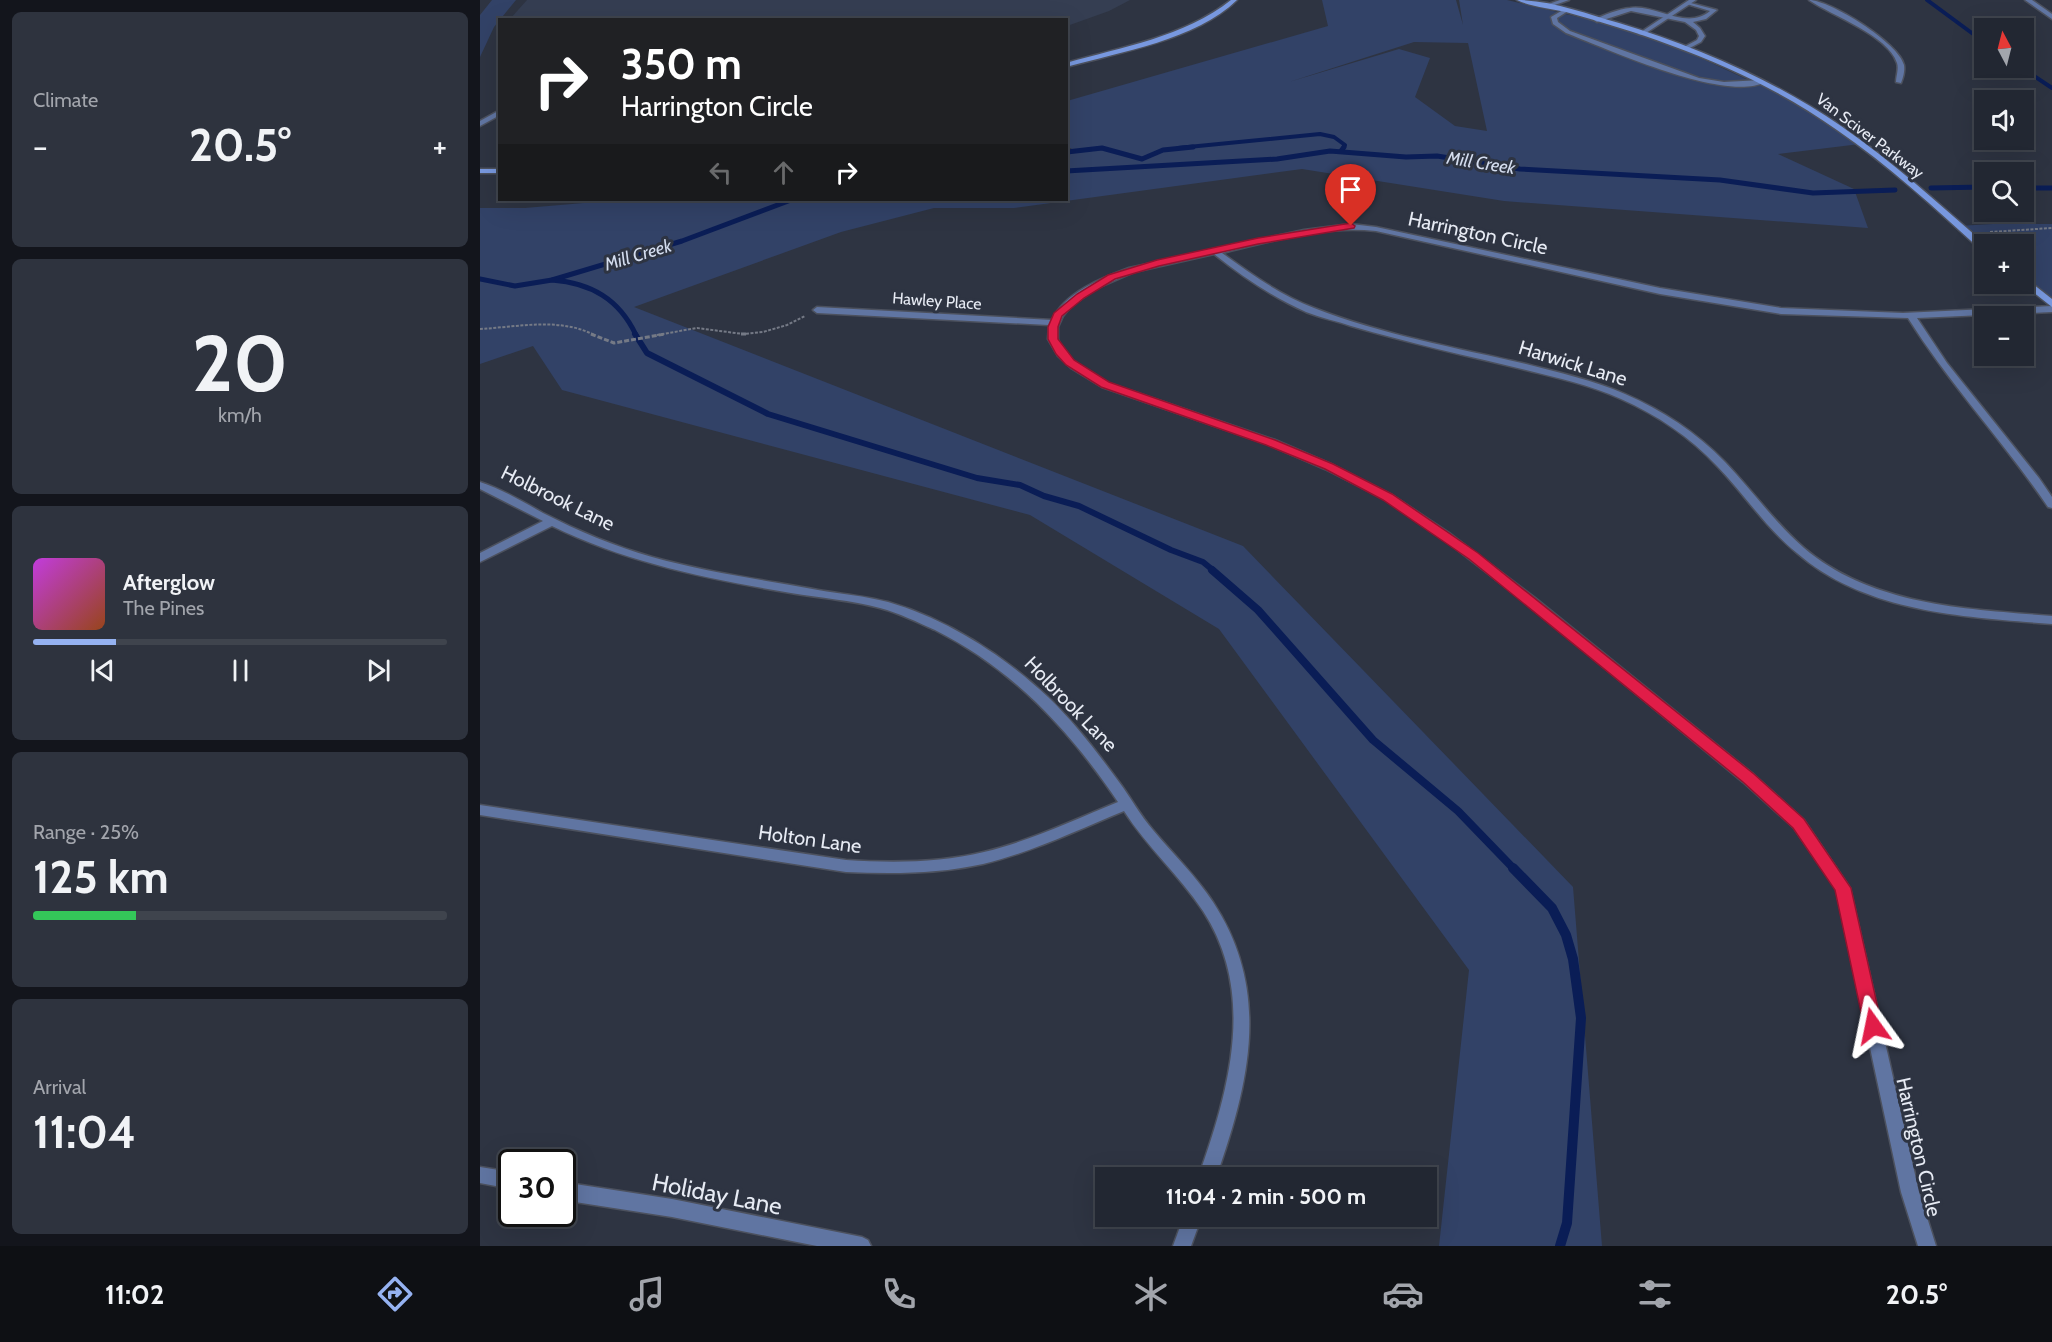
<!DOCTYPE html>
<html lang="en">
<head>
<meta charset="utf-8">
<style>
	:root { --surface:#222732; --page:#2e333e; --text:#f1f3f6; --muted:#a2a5ac; --line:#3f444d; --accent:#95b2f1 }
	body { margin:0; font-family:Cabin,sans-serif; background:var(--page); color:var(--text); height:100vh; display:flex; flex-direction:column; font-size:22px; white-space:nowrap }
	* { box-sizing:border-box; margin:0 }
	p { font-size:20px; color:var(--muted) }
	.icon { flex:none; width:33px; height:33px; fill:none; stroke:currentColor; stroke-width:2; stroke-linecap:round; stroke-linejoin:round }
	.map { position:relative; flex:1; overflow:hidden }
	.panel { display:flex; flex-direction:column; gap:12px; padding:12px; background:#13151c; width:480px }
	.panel>* { flex:none }
	.top-card { position:absolute; left:18px; top:18px; width:570px; height:183px; border-radius:0px; box-shadow:0 6px 24px #0002,0 0 0 2px var(--line); background:#202124; color:#fff; overflow:hidden }
	.needle { width:39px; rotate:353deg }
	.buttons { position:absolute; left:1494px; top:18px; display:grid; gap:12px }
	.buttons a { display:grid; place-items:center; width:60px; height:60px; border-radius:0px; background:var(--surface); box-shadow:0 6px 24px #0002,0 0 0 2px var(--line); font-size:30px }
	.speed { position:absolute; left:18px; top:1149px; display:flex; gap:12px; font-size:30px; font-weight:700; text-align:center }
	.speed>* { display:grid; place-content:center; width:78px; height:78px; border-radius:50%; background:var(--surface); box-shadow:0 6px 24px #0002,0 0 0 2px var(--line); line-height:1 }
	.speed .limit { border:3px solid #111; border-radius:9px; background:#fff; color:#111 }
	.pin { position:absolute; display:grid; place-items:center; width:51px; height:51px; color:#fff; margin:-62px -26px; border-radius:50% 50% 50% 0; rotate:-45deg; box-shadow:0 0 6px #0007 }
	.pin .icon { rotate:45deg }
	.me { position:absolute; width:66px; margin:-33px; rotate:348deg; stroke-linejoin:round; filter:drop-shadow(0 0 4px #0008) }
	.turn { display:flex; align-items:center; gap:21px; height:126px; padding:0 24px; font-size:27px }
	.turn .icon { width:78px; height:78px; stroke-width:2.5 }
	.turn b { display:block; font-size:42px; line-height:51px }
	.lanes { display:flex; align-items:center; height:57px; padding:0 24px; background:#0003; justify-content:center; gap:30px; direction:ltr }
	.lanes .off { opacity:.35 }
	.big { font-size:45px; font-weight:800; line-height:1.1 }
	.panel .widget { flex:1; display:flex; flex-direction:column; justify-content:center; gap:9px; min-width:0; padding:0 21px; border-radius:9px; background:var(--page) }
	.panel .dial { align-items:center; gap:0 }
	.dial b { font-size:78px; line-height:1 }
	.song { display:flex; align-items:center; gap:18px }
	.cover { width:72px; height:72px; border-radius:9px; background:linear-gradient(135deg,hsl(290 70% 55%),hsl(20 70% 35%)) }
	.played { height:6px; border-radius:3px; background:linear-gradient(90deg,var(--accent) 20%,var(--line) 20%) }
	.keys { display:flex; justify-content:space-around; direction:ltr }
	.heat { display:flex; justify-content:space-between; align-items:center; font-size:33px; direction:ltr }
	.charge { height:9px; border-radius:4px; background:linear-gradient(90deg,#34c759 25%,var(--line) 0) }
	.trip { position:absolute; left:615px; top:1167px; width:342px; height:60px; border-radius:0px; background:var(--surface); box-shadow:0 6px 24px #0002,0 0 0 2px var(--line); font-weight:800; line-height:60px; text-align:center }
	.dock { display:flex; height:96px; justify-content:space-around; align-items:center; background:#0e1014; color:var(--muted) }
	.dock .icon { width:42px; height:42px }
	.dock .active { color:var(--accent) }
	.dock b { font-size:27px; color:var(--text) }
	main { display:flex; flex:1; min-height:0 }
	.map>svg:first-child { display:block }
</style>
</head>
<body>
<main>
<section class="panel">
<div class="widget"><p>Climate</p>
<div class="heat"><a>−</a><b class="big">20.5°</b><a>+</a></div>
</div>
<div class="widget dial"><b>20</b><p>km/h</p></div>
<div class="widget">
<div class="song"><i class="cover"></i><div><b>Afterglow</b><p>The Pines</p></div></div>
<div class="played"></div>
<div class="keys"><svg class="icon" aria-label="previous" viewBox="0 0 24 24"><path d="M18 5L8 12l10 7zM5 5v14"/></svg><svg class="icon" aria-label="pause" viewBox="0 0 24 24"><path d="M8 5v14M16 5v14"/></svg><svg class="icon" aria-label="next" viewBox="0 0 24 24"><path d="M6 5l10 7-10 7zM19 5v14"/></svg></div>
</div>
<div class="widget"><p>Range · 25%</p><b class="big">125 km</b><div class="charge"></div></div>
<div class="widget"><p>Arrival</p><b class="big">11:04</b></div>
</section>
<div class="map">
<svg width="1572" height="1246" viewBox="0 0 1572 1246">
	<rect width="100%" height="100%" fill="#2e3442"/>
	<polygon fill="#353e52" points="47,0 650,0 629,11 587,26 586,20 30,19"/>
	<g fill="#324267" fill-rule="evenodd">
		<polygon points="12,0 36,0 14,27 0,57 0,15"/>
		<path d="M842,0H976L983,25L979,0H1027L1169,34L1337,112L1380,144L1298,154L1374,189L1388,228L1024,201L822,169L534,208H454L361,232L154,307L763,546L1093,887L1122,1246H959L989,970L739,629L550,515L82,390L53,346L0,364V208H45L139,200H586L587,151L592,148H587V101L848,26ZM934,42L988,43L1007,131L975,126L935,97L950,58L919,49L809,82Z"/>
		<polygon points="1513,224 1572,224 1572,305 1544,281 1544,244 1504,244 1504,248 1477,226"/>
	</g>
	<g fill="none" stroke-linecap="round" stroke-linejoin="round">
		<g stroke="#0a1d56" stroke-width="4">
			<polyline points="1447,0 1504,42"/>
			<polyline points="1542,68 1572,88"/>
			<polyline points="618,148 623,148"/>
			<polyline points="698,148 840,134 854,137 865,145 863,148"/>
		</g>
		<g stroke="#0a1d56" stroke-width="5">
			<polyline points="861,151 864,147"/>
			<polyline points="586,156 587,152 622,148 662,159 683,150 713,147"/>
			<polyline points="586,171 797,159 850,151 926,157 957,156 1040,169 1240,180 1333,193 1415,190"/>
			<polyline points="1451,188 1504,187"/>
			<polyline points="1544,188 1572,188"/>
			<polyline points="0,279 35,286 72,280 202,241 311,200"/>
			<path d="M72,280C111,283 139,299 156,335"/>
		</g>
		<polyline stroke="#0a1d56" stroke-width="6" points="155,334 167,353 288,414 497,478 540,485 564,496 599,506 691,550 723,562 734,571"/>
		<polyline stroke="#0a1d56" stroke-width="8" points="732,570 778,610 893,740 978,811 1035,870"/>
		<polyline stroke="#0a1d56" stroke-width="10" points="1033,868 1072,908 1086,935 1093,959 1101,1018 1087,1223 1080,1246"/>
		<defs>
			<g id="lane">
				<polygon points="1080,0 1089,0 1066,8 1063,6"/>
				<path d="M1207,2L1237,10L1226,19L1213,22L1220,28L1225,36L1221,42L1206,50L1204,47L1217,40L1219,36L1216,30L1205,22L1151,11L1117,22L1114,20C1123,15 1139,9 1150,8C1177,4 1206,31 1230,11L1207,4Z"/>
				<path d="M1083,10L1088,11L1077,18L1078,22L1090,31L1219,78L1244,82L1282,80L1285,82C1245,103 1128,49 1086,33L1073,24L1071,17Z"/>
			</g>
			<g id="street">
				<polygon points="1209,0 1216,0 1163,35 1158,34"/>
				<path d="M1329,0C1350,0 1419,43 1424,65C1425,71 1423,78 1421,83L1416,82C1416,76 1419,69 1417,63C1408,35 1352,16 1329,0Z"/>
				<polygon points="1545,0 1552,0 1572,14 1572,19"/>
				<polygon points="20,110 20,115 0,126 0,121"/>
				<path d="M871,224L896,227L1180,288L1301,308L1423,313L1572,306V312L1437,318L1467,363L1559,478L1572,497V508L1568,507C1524,442 1470,385 1428,318L1301,314L1180,294L896,231C844,225 793,241 742,253C771,274 800,295 834,308C900,334 977,348 1046,364C1080,373 1113,380 1145,394C1182,410 1216,432 1245,462C1272,490 1294,522 1324,548C1392,606 1487,609 1572,616V624C1485,617 1386,613 1317,553C1286,528 1264,494 1237,466C1210,437 1177,415 1141,399C1110,385 1078,378 1046,370C988,356 929,343 871,326C857,321 841,318 826,312C792,297 763,277 734,254L654,272L617,288L591,306L583,316L578,327V339L581,347L597,365L628,383L795,440L853,465L912,495L969,533L1055,598L1273,774L1324,820L1370,888L1439,1192L1456,1246H1438L1421,1192L1356,889L1314,828L1263,782L1047,604L961,537L904,499L845,469L787,444L622,387L591,368L578,356L568,339L569,325L337,313L333,310L337,307L572,320C585,292 622,278 649,268L824,230Z"/>
				<path d="M0,482C22,489 43,502 63,513C98,531 134,546 172,557C226,572 283,580 338,590C361,594 385,596 408,602C467,619 523,655 568,697C595,723 617,752 639,782C651,798 660,815 673,830C693,854 716,876 733,902C792,992 769,1083 736,1178H718C749,1091 777,994 723,911C699,875 667,847 644,811C598,830 552,852 503,864C458,874 412,874 366,872L0,815V805L366,860C412,863 459,863 504,852C550,841 594,820 638,802C590,731 533,669 455,630C437,622 419,613 400,608C371,600 340,598 311,593C229,579 147,563 72,526L0,562V553L63,521L0,489Z"/>
				<polygon points="0,1167 32,1172 32,1189 0,1183"/>
				<polygon points="82,1182 192,1199 382,1237 388,1240 391,1246 337,1246 192,1217 82,1200"/>
				<polygon points="704,1216 722,1216 711,1246 693,1246"/>
			</g>
			<g id="secondary">
				<path d="M751,0H757C716,40 640,52 586,67V63C642,47 704,37 751,0Z"/>
				<path d="M1037,0C1071,0 1107,14 1139,23C1217,47 1294,80 1361,126C1412,161 1458,203 1505,244L1504,250H1501C1455,208 1408,165 1357,130C1306,94 1249,66 1190,45C1156,32 1121,22 1086,12C1070,8 1051,7 1037,0Z"/>
				<rect x="0" y="169" width="20" height="4"/>
				<polygon points="1544,277 1572,299 1572,307 1543,284"/>
			</g>
		</defs>
		<use href="#lane" stroke="#4c515e" stroke-width="3"/>
		<use href="#street" stroke="#4c515e" stroke-width="3"/>
		<use href="#secondary" stroke="#4c515e" stroke-width="3"/>
		<g stroke="#757a86" stroke-width="2" stroke-dasharray="3 1.5" stroke-linecap="butt">
			<polyline points="1510,232 1572,228"/>
			<path d="M0,329C37,327 80,317 114,335"/>
			<polyline points="177,335 217,328 263,334 283,332 307,325 325,316"/>
		</g>
		<g stroke="#757a86" stroke-width="3" stroke-dasharray="5 2" stroke-linecap="butt">
			<polyline points="111,334 134,343 185,334"/>
			<polyline points="261,334 266,334"/>
		</g>
		<use href="#lane" fill="#6075a2" fill-rule="evenodd"/>
		<use href="#street" fill="#6075a2" fill-rule="evenodd"/>
		<use href="#secondary" fill="#7898df" fill-rule="evenodd"/>
	</g>
	<polygon fill="#e11d48" stroke="#92132f" stroke-width="1.5" points="871,223 875,226 874,228 778,244 679,266 635,279 604,298 582,316 578,327 578,339 594,360 629,382 795,440 853,464 912,494 998,553 1274,774 1324,819 1371,888 1402,1026 1399,1032 1393,1034 1386,1032 1384,1026 1355,890 1313,828 1263,782 989,559 903,500 845,469 786,445 621,387 586,365 576,354 568,339 568,327 574,313 597,294 628,275 677,260 778,238"/>
	<g text-anchor="middle" dominant-baseline="central" stroke-width="6" stroke-linejoin="round" paint-order="stroke">
		<g font-size="16" fill="#e7ebf4" stroke="#2e3442">
			<text transform="translate(1390 136) rotate(37)">Van Sciver Parkway</text>
			<text transform="translate(457 301) rotate(4)">Hawley Place</text>
		</g>
		<g font-size="18" font-style="italic" fill="#d4ddef" stroke="#2e3442">
			<text transform="translate(1001 163) rotate(9)">Mill Creek</text>
			<text transform="translate(158 255) rotate(-17)">Mill Creek</text>
		</g>
		<g font-size="20" fill="#e7ebf4" stroke="#2e3442">
			<text transform="translate(998 233) rotate(12)">Harrington Circle</text>
			<text transform="translate(1093 363) rotate(17)">Harwick Lane</text>
			<text transform="translate(78 498) rotate(26)">Holbrook Lane</text>
			<text transform="translate(591 704) rotate(46)">Holbrook Lane</text>
			<text transform="translate(330 839) rotate(8)">Holton Lane</text>
			<text transform="translate(1439 1147) rotate(77)">Harrington Circle</text>
		</g>
		<g font-size="24" fill="#e7ebf4" stroke="#2e3442">
			<text transform="translate(237 1194) rotate(11)">Holiday Lane</text>
		</g>
	</g>
</svg>
<div class="buttons">
<a><svg class="needle" viewBox="-14 -14 28 28"><path d="M0-13l5 13h-10z" fill="#e53935"/><path d="M0 13l5-13h-10z" fill="#a2a5ac"/></svg></a>
<a><svg class="icon" aria-label="sound" viewBox="0 0 24 24"><path d="M4 9h4l5-4v14l-5-4H4zM17 9q2 3 0 6"/></svg></a>
<a><svg class="icon" aria-label="search" viewBox="0 0 24 24"><circle cx="10" cy="10" r="6"/><path d="M15 15l6 6"/></svg></a>
<a>+</a>
<a>−</a>
</div>
<div class="speed"><div class="limit">30</div></div>
<div class="pin" style="left:871px;top:226px;background:#d93025"><svg class="icon" aria-label="arrive" viewBox="0 0 24 24"><path d="M6 21V4h12l-3 4 3 4H6"/></svg></div>
<svg class="me" style="left:1393px;top:1026px" viewBox="-20 -20 40 40"><path d="M0-17L14 15 0 8-14 15z" fill="#e11d48" stroke="#fff" stroke-width="4"/></svg>
<div class="trip">11:04 · 2 min · 500 m</div>
<div class="top-card">
<div class="turn"><svg class="icon" aria-label="right" viewBox="0 0 24 24"><path d="M7 20v-9h11M14 6l5 5-5 5"/></svg><div><b>350 m</b>Harrington Circle</div></div>
<div class="lanes"><svg class="icon off" aria-label="left" viewBox="0 0 24 24"><path d="M17 20v-9H6M10 6l-5 5 5 5"/></svg><svg class="icon off" aria-label="ahead" viewBox="0 0 24 24"><path d="M12 20V5M6 11l6-6 6 6"/></svg><svg class="icon" aria-label="right" viewBox="0 0 24 24"><path d="M7 20v-9h11M14 6l5 5-5 5"/></svg></div>
</div>
</div>
</main>
<nav class="dock">
<b>11:02</b>
<svg class="icon active" aria-label="directions" viewBox="0 0 24 24"><path d="M12 3l9 9-9 9-9-9zM9 14v-3h6M13 9l2 2-2 2"/></svg>
<svg class="icon" aria-label="music" viewBox="0 0 24 24"><path d="M9 18V5l10-2v13"/><circle cx="6" cy="18" r="3"/><circle cx="16" cy="16" r="3"/></svg>
<svg class="icon" aria-label="phone" viewBox="0 0 24 24"><path d="M5 4h4l2 5-3 2q2 4 5 5l2-3 5 2v4C11 20 4 13 5 4z"/></svg>
<svg class="icon" aria-label="climate" viewBox="0 0 24 24"><path d="M12 3v18M4 7l16 10M4 17L20 7"/></svg>
<svg class="icon" aria-label="car" viewBox="0 0 24 24"><path d="M5 17H2v-5l4-1 3-4h7l3 4 3 1v5h-3M9 17h6M6 11h13"/><circle cx="7" cy="17" r="2"/><circle cx="17" cy="17" r="2"/></svg>
<svg class="icon" aria-label="filters" viewBox="0 0 24 24"><path d="M4 7h16M4 17h16"/><circle cx="9" cy="7" r="2"/><circle cx="15" cy="17" r="2"/></svg>
<b>20.5°</b>
</nav>
</body>
</html>
